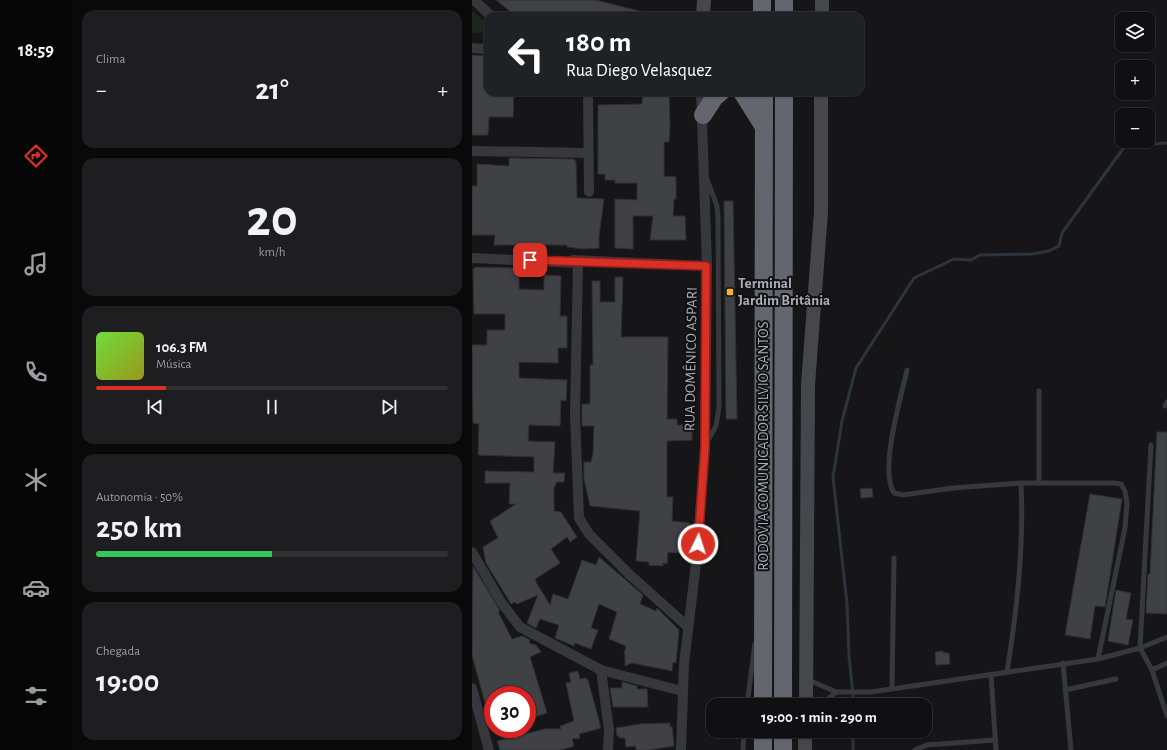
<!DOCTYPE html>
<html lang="pt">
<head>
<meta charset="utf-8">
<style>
	:root { --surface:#101012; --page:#1e1e20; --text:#f1f3f6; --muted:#9c9d9f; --line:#303032; --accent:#d93025 }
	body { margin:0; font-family:"Alegreya Sans",sans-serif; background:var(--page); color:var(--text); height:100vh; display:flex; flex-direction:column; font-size:15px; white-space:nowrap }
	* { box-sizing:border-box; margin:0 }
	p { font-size:13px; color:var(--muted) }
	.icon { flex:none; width:22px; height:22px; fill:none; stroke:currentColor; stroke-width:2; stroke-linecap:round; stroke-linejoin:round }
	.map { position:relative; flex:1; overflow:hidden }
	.sheet { display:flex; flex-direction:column; gap:10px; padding:10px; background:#09090a; width:400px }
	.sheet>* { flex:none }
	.guide { position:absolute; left:12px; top:12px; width:380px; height:84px; border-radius:12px; box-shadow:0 1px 3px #0004,0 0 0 1px var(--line); background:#202124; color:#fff; overflow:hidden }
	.controls { position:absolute; left:643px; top:12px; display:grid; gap:8px }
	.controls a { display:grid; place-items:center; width:40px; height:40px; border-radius:8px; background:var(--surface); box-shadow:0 1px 3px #0004,0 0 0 1px var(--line); font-size:20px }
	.speed { position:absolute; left:12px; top:686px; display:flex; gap:8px; font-size:20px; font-weight:700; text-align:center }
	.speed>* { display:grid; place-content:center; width:52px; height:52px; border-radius:50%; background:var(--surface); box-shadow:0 1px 3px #0004,0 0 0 1px var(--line); line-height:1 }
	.speed .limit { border:6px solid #d22; background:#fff; color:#111 }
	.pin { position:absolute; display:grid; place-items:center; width:34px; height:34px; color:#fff; margin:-17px; border-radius:8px; box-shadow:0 2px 6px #0006 }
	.me { position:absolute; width:44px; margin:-22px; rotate:4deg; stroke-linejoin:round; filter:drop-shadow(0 0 3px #0008) }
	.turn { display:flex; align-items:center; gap:14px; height:84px; padding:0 16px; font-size:18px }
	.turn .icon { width:52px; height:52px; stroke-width:2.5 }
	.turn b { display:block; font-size:28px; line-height:34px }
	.big { font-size:30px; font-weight:600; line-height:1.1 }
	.sheet .widget { flex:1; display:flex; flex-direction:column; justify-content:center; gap:6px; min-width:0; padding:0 14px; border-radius:12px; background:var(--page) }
	.sheet .dial { align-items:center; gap:0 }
	.dial b { font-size:52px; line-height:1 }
	.song { display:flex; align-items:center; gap:12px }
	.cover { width:48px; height:48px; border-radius:6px; background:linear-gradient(135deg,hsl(100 70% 55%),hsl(60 70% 35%)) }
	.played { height:4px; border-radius:2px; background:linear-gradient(90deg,var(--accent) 20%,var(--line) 20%) }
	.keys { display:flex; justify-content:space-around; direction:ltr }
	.heat { display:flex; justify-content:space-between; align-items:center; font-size:22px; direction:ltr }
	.charge { height:6px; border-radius:3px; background:linear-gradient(90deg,#34c759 50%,var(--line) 0) }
	.trip { position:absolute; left:234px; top:698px; width:226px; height:40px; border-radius:12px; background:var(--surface); box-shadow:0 1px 3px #0004,0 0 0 1px var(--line); font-weight:600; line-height:40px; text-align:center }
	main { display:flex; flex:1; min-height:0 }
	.tabs { display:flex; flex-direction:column; width:72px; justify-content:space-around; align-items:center; background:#060607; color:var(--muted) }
	.tabs .icon { width:28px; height:28px }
	.tabs .current { color:var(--accent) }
	.tabs b { font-size:18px; color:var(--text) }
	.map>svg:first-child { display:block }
</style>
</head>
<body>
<main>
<nav class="tabs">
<b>18:59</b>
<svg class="icon current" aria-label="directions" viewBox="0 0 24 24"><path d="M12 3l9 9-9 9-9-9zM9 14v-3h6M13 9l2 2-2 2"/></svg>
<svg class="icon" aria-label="music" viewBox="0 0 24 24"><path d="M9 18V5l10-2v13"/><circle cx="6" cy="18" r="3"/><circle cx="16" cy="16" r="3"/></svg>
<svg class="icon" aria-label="phone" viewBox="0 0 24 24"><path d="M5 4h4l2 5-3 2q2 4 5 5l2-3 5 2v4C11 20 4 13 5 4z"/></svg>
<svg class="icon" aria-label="climate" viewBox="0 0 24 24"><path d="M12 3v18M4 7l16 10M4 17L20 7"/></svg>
<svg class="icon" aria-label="car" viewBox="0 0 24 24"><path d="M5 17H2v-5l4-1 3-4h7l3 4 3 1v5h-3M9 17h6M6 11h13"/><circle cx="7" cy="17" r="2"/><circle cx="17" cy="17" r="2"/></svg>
<svg class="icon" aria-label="filters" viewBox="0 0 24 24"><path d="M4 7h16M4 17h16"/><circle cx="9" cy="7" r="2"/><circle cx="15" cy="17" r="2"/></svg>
</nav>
<section class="sheet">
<div class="widget"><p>Clima</p>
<div class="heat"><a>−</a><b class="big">21°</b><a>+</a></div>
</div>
<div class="widget dial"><b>20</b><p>km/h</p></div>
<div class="widget">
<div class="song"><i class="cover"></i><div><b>106.3 FM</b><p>Música</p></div></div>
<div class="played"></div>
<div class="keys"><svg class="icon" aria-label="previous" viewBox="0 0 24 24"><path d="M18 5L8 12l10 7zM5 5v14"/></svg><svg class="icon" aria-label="pause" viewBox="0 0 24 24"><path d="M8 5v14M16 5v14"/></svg><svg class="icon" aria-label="next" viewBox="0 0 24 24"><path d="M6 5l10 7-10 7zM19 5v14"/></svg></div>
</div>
<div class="widget"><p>Autonomia · 50%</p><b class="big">250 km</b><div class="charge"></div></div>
<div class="widget"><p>Chegada</p><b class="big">19:00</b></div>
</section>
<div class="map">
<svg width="695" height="750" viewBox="0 0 695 750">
	<rect width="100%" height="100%" fill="#161618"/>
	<polygon fill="#1e261f" points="0,11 16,24 16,32 0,33"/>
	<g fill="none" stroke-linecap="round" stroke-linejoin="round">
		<g stroke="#2c353c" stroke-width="3">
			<polyline points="382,705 377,656 375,604 361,477 370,421 384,368 442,278 482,259 499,260 508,255 560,254 577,251 587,246 590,233 653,146 695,143"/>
			<polyline points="381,750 381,731"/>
		</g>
	</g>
	<g fill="#404145" stroke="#303034">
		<polygon points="24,0 124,0 175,13 175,16 44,16"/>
		<polygon points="0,55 14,56 14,65 16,65 16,92 42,92 41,117 17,117 16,135 0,135"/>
		<polygon points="171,92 197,92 198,125 197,142 192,142 192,176 204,177 204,199 202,199 201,216 213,216 214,240 178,240 181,216 161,216 161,249 143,248 143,199 165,200 165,183 143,183 143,180 133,180 133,174 126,174 126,105 170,104"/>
		<polygon points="37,158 102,159 104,162 105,198 132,199 127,236 127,248 110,249 95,247 95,245 22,245 23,235 0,235 0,186 5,186 5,164 37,166"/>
		<polygon points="252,201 261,201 265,419 254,419"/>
		<polygon points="4,267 44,268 45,276 47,276 47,289 72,290 72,275 89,276 88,316 95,316 95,348 86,348 86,363 47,362 47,378 95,380 94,401 89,400 88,426 57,425 56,441 83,442 81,473 93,473 92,482 85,482 82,488 82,511 89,512 105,537 98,542 95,537 79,549 88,563 63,579 65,584 78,605 81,594 96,599 110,560 124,565 127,557 171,595 168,604 184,611 185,608 207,630 204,663 201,662 200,671 160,663 153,666 153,654 152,654 154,646 137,639 145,612 127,604 119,628 126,630 119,649 103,643 102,646 83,638 87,625 68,619 64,628 55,623 66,595 45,604 43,602 39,604 14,563 11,547 26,538 18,521 44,504 37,504 38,483 13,483 13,471 62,472 62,457 6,455 7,424 1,423 0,345 15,345 15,330 33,330 33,314 2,314 1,269"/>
		<polygon points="143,277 151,277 149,337 196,337 195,419 205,419 205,425 220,425 220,440 195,441 195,497 201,497 200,521 218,523 216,554 196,552 195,564 191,563 191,566 177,565 177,562 164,561 168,511 118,506 112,479 112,462 119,462 121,454 122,426 110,426 110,404 118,404 118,365 121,365 120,281 128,281 128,302 143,302"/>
		<polygon points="685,432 695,432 695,614 674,613 676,574 678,574"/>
		<polygon points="400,488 401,497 389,498 388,489"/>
		<polygon points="618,494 650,499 633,607 623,606 618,639 593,635"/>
		<polygon points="1,566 28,611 26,612 40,639 50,636 58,640 57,643 64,645 69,652 58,657 75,713 55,719 55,695 21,695 21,724 19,725 0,655"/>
		<polygon points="644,590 659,593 654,619 661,620 656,645 636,641"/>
		<polygon points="471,651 471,653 477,653 478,664 464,665 463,652"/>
		<polygon points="106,671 108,679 114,678 116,680 129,728 107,734 108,738 100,739 102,746 88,750 28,750 25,741 73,729 89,729 88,726 102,721 94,683 99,682 97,673"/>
		<polygon points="150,682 165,686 165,689 175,689 176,707 141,707 138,688 150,688"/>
		<polygon points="198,723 198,727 200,726 202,746 177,750 164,750 164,746 154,747 153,738 147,738 147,736 145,736 144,728 168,724"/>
	</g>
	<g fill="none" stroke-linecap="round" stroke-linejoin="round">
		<g stroke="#37383d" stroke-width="5">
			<polyline points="235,179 245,206 246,217 247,407 244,426 235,442"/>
			<path d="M435,370C429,397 407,470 422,493L431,495L481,488L549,483C552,547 545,609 535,672"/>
			<polyline points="693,406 695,402"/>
			<polyline points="679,445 668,648 680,670 695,716"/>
			<polyline points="549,483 642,483 649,484 653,491 655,503 653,528 626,659"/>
			<polyline points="567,483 567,391"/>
			<polyline points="591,663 599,750"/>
			<polyline points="680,670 695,663"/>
			<polyline points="519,674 524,750"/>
			<polyline points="337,680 364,692 399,692 626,659 668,648 695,637"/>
			<polyline points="420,689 422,558"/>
			<polyline points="593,690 644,679"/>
			<polyline points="275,705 283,643"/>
			<polyline points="349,705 364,692"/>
			<polyline points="271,750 272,731"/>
			<polyline points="443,750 455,745 523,740"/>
		</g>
		<g stroke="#37383d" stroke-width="10">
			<polyline points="2,0 19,16"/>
			<polyline points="0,48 16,49"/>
			<polyline points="116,92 117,192"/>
			<polyline points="0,151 116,153"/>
			<polyline points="0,258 106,263 103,415 107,518 117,534 158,575 215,626"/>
			<polyline points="101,260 235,266"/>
			<polyline points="0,552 29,602 48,627 129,670 210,691"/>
			<polyline points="129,670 137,730 136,750"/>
			<polyline points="0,688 17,750"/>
			<polyline points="209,750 212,664 225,555 233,447 235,266 229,92"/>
		</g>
		<g stroke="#45474d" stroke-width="14">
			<polyline points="231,16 232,0"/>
			<polyline points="350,16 350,0"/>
			<polyline points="334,705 336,385 349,212 349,92"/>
			<polyline points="333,731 333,750"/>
		</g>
		<g stroke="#63666e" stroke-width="18">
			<polyline points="290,0 290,16"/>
			<polyline points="312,16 312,0"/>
			<polyline points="270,92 292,127"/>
			<polyline points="231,115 242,98 249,92"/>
			<polyline points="291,705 292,92"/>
			<polyline points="311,705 312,92"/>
			<polyline points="291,731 291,750"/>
			<polyline points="311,750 311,731"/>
		</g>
	</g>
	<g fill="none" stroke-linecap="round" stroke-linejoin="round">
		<defs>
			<polyline id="route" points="58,260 234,266 233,448 226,544"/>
		</defs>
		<use href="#route" stroke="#8d1f18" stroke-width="10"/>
		<use href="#route" stroke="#d93025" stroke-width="7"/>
	</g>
	<rect fill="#f2b134" stroke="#111113" stroke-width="1.5" x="254" y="288" width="8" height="8" rx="2"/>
	<g text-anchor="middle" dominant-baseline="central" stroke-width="4" stroke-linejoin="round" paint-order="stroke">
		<g font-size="15" font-weight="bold" fill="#a8adb8" stroke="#111113" text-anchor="start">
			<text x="266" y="283">Terminal<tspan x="266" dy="17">Jardim Britânia</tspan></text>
		</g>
		<g font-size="15" fill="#a8adb8" stroke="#111113">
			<text transform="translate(219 359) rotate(-89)">RUA DOMÊNICO ASPARI</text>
			<text transform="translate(291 446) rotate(-90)">RODOVIA COMUNICADOR SILVIO SANTOS</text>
		</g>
	</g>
</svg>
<div class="controls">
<a><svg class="icon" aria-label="layers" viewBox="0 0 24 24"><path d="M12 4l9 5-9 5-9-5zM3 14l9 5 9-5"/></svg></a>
<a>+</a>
<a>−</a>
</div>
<div class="speed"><div class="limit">30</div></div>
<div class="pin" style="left:58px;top:260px;background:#d93025"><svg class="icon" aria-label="arrive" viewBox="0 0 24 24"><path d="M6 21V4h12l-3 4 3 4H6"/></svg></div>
<svg class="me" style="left:226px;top:544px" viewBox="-20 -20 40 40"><circle r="17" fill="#d93025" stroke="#fff" stroke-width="3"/><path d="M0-11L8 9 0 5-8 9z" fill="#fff"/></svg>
<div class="trip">19:00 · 1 min · 290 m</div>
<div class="guide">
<div class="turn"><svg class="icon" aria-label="left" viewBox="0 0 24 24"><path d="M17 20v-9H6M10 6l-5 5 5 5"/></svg><div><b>180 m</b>Rua Diego Velasquez</div></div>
</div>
</div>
</main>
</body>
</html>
